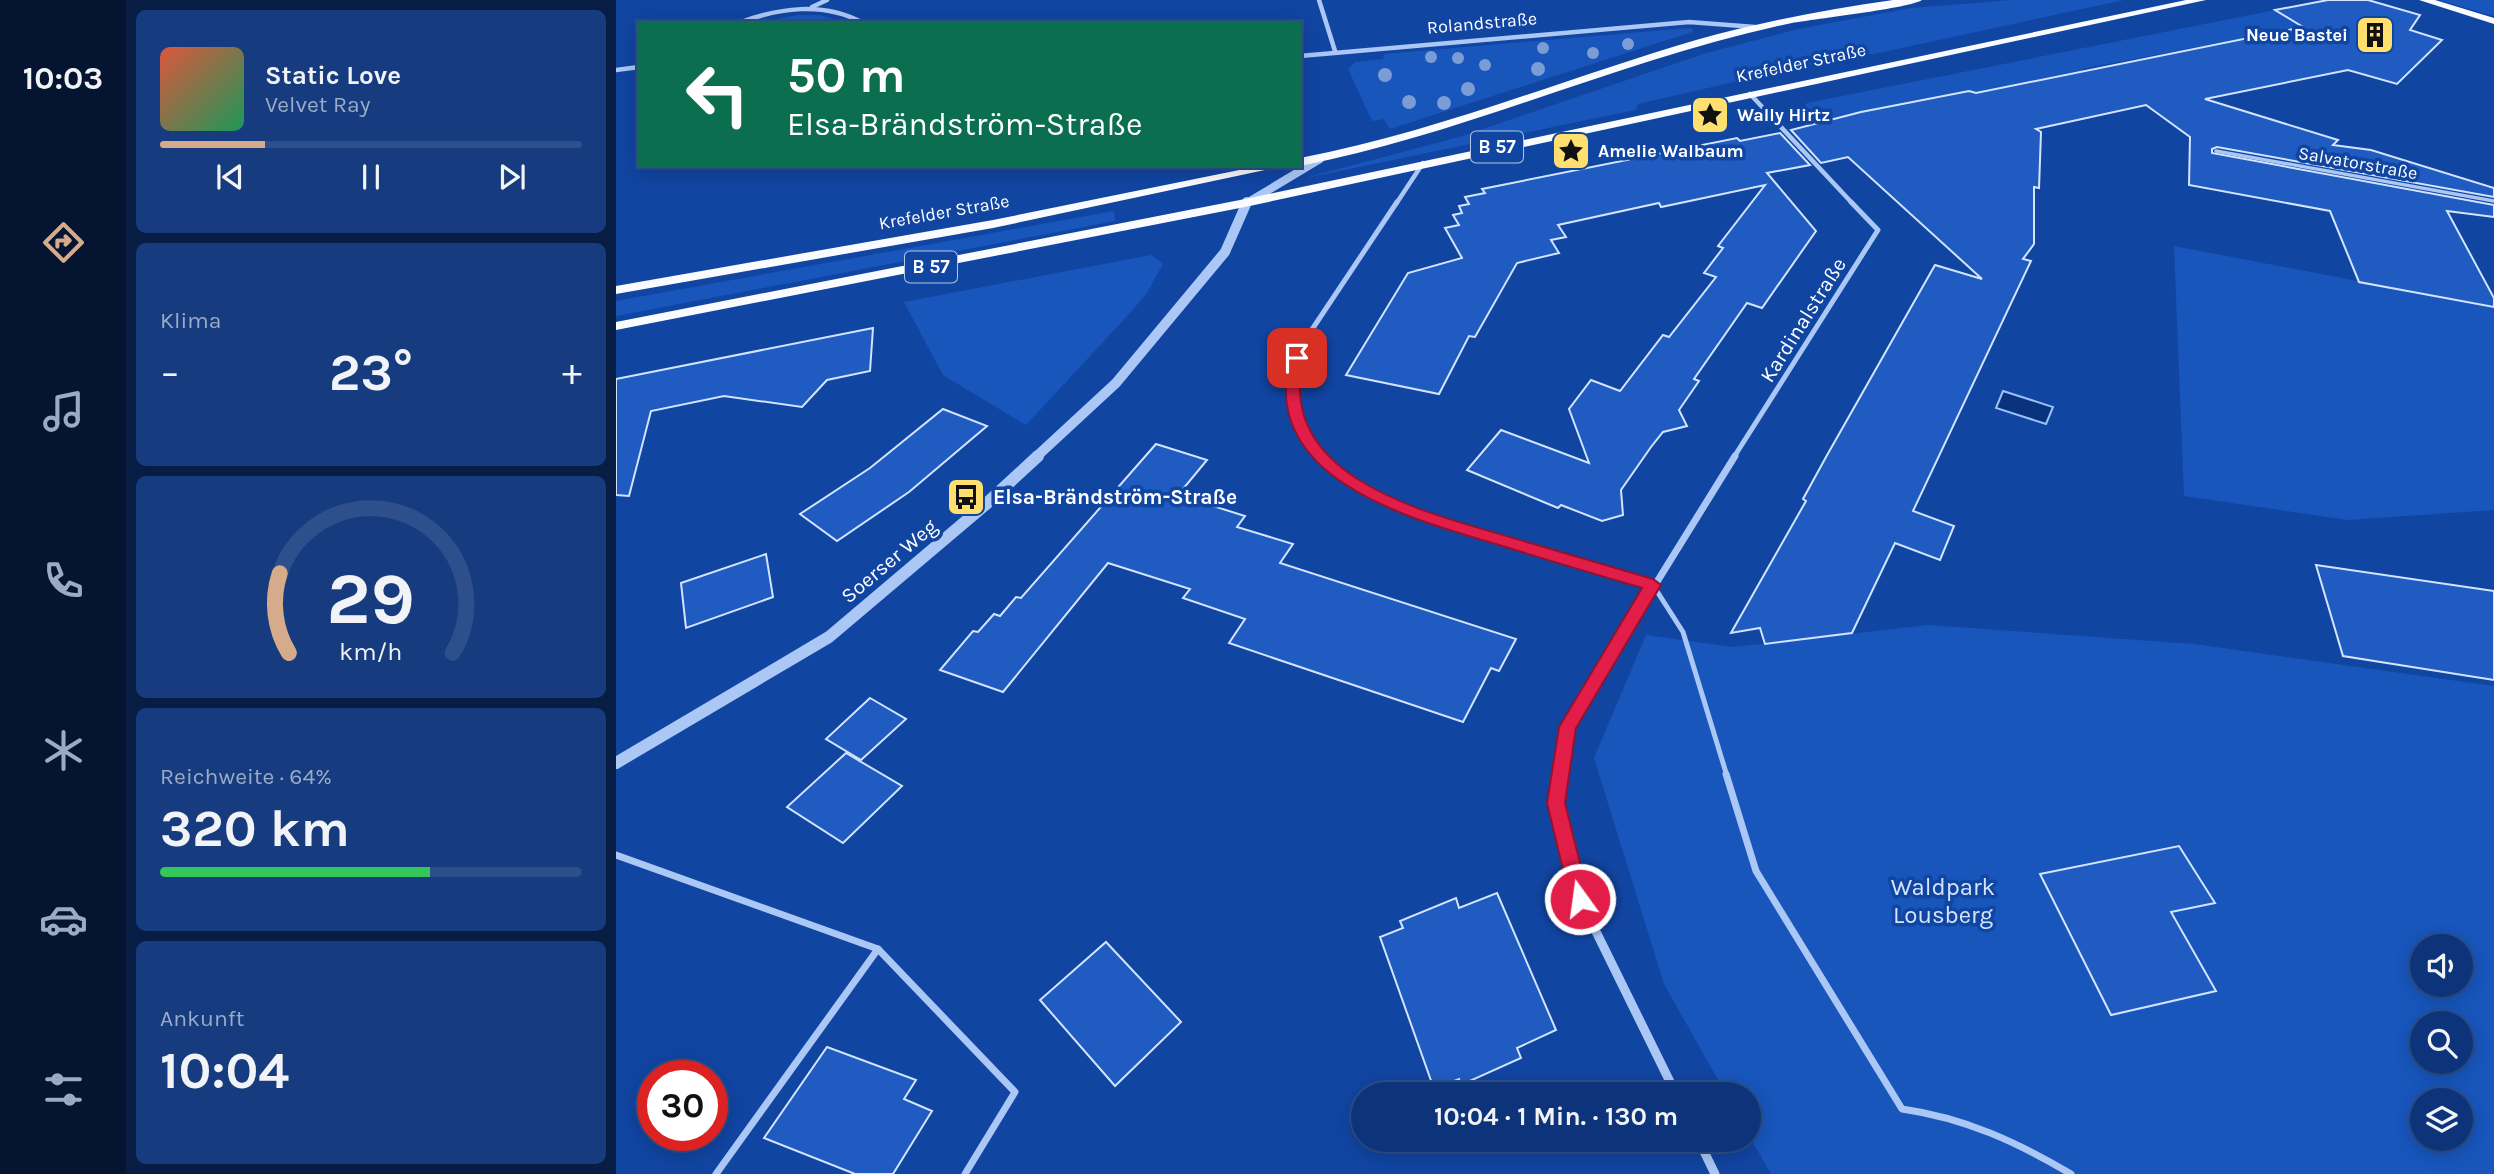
<!DOCTYPE html>
<html lang="de">
<head>
<meta charset="utf-8">
<style>
	:root { --surface:#0d347a; --page:#163c7f; --text:#f1f3f6; --muted:#9aaac7; --line:#2d4f8b; --accent:#d6ab8b }
	body { margin:0; font-family:Karla,sans-serif; background:var(--page); color:var(--text); height:100vh; display:flex; flex-direction:column; font-size:26px; white-space:nowrap }
	* { box-sizing:border-box; margin:0 }
	p { font-size:23px; color:var(--muted) }
	.icon { flex:none; width:38px; height:38px; fill:none; stroke:currentColor; stroke-width:2; stroke-linecap:round; stroke-linejoin:round }
	.map { position:relative; flex:1; overflow:hidden }
	.side { display:flex; flex-direction:column; gap:10px; padding:10px; background:#071d43; width:490px }
	.side>* { flex:none }
	.guide { position:absolute; left:21px; top:21px; width:665px; height:147px; border-radius:0px; box-shadow:0 4px 18px #0003,0 0 0 2px var(--line); background:#0b6e4f; color:#fff; overflow:hidden }
	.controls { position:absolute; left:1794px; top:934px; display:grid; gap:14px }
	.controls a { display:grid; place-items:center; width:63px; height:63px; border-radius:50%; background:var(--surface); box-shadow:0 4px 18px #0003,0 0 0 2px var(--line); font-size:35px }
	.speed { position:absolute; left:21px; top:1060px; display:flex; gap:14px; font-size:35px; font-weight:700; text-align:center }
	.speed>* { display:grid; place-content:center; width:91px; height:91px; border-radius:50%; background:var(--surface); box-shadow:0 4px 18px #0003,0 0 0 2px var(--line); line-height:1 }
	.speed .limit { border:10px solid #d22; background:#fff; color:#111 }
	.pin { position:absolute; display:grid; place-items:center; width:60px; height:60px; color:#fff; margin:-30px; border-radius:14px; box-shadow:0 4px 10px #0006 }
	.me { position:absolute; width:77px; margin:-38px; rotate:346deg; stroke-linejoin:round; filter:drop-shadow(0 0 5px #0008) }
	.turn { display:flex; align-items:center; gap:24px; height:147px; padding:0 35px; font-size:32px }
	.turn .icon { width:91px; height:91px; stroke-width:2.5 }
	.turn b { display:block; font-size:49px; line-height:60px }
	.big { font-size:52px; font-weight:700; line-height:1.1 }
	.side .card { flex:1; display:flex; flex-direction:column; justify-content:center; gap:10px; min-width:0; padding:0 24px; border-radius:10px; background:var(--page) }
	.side .dial { align-items:center; gap:0 }
	.dial svg { height:182px; overflow:visible; fill:none; stroke:var(--line); stroke-width:7; stroke-linecap:round; text-anchor:middle }
	.dial text { fill:var(--text); stroke:none }
	.song { display:flex; align-items:center; gap:21px }
	.cover { width:84px; height:84px; border-radius:10px; background:linear-gradient(135deg,hsl(10 70% 55%),hsl(150 70% 35%)) }
	.played { height:7px; border-radius:4px; background:linear-gradient(90deg,var(--accent) 25%,var(--line) 25%) }
	.keys { display:flex; justify-content:space-around; direction:ltr }
	.heat { display:flex; justify-content:space-between; align-items:center; font-size:38px; direction:ltr }
	.charge { height:10px; border-radius:5px; background:linear-gradient(90deg,#34c759 64%,var(--line) 0) }
	.trip { position:absolute; left:735px; top:1082px; width:410px; height:70px; border-radius:35px; background:var(--surface); box-shadow:0 4px 18px #0003,0 0 0 2px var(--line); font-weight:700; line-height:70px; text-align:center }
	main { display:flex; flex:1; min-height:0 }
	.tabs { display:flex; flex-direction:column; width:126px; justify-content:space-around; align-items:center; background:#051531; color:var(--muted) }
	.tabs .icon { width:49px; height:49px }
	.tabs .on { color:var(--accent) }
	.tabs b { font-size:32px; color:var(--text) }
	.map>svg:first-child { display:block }
</style>
</head>
<body>
<main>
<nav class="tabs">
<b>10:03</b>
<svg class="icon on" aria-label="directions" viewBox="0 0 24 24"><path d="M12 3l9 9-9 9-9-9zM9 14v-3h6M13 9l2 2-2 2"/></svg>
<svg class="icon" aria-label="music" viewBox="0 0 24 24"><path d="M9 18V5l10-2v13"/><circle cx="6" cy="18" r="3"/><circle cx="16" cy="16" r="3"/></svg>
<svg class="icon" aria-label="phone" viewBox="0 0 24 24"><path d="M5 4h4l2 5-3 2q2 4 5 5l2-3 5 2v4C11 20 4 13 5 4z"/></svg>
<svg class="icon" aria-label="climate" viewBox="0 0 24 24"><path d="M12 3v18M4 7l16 10M4 17L20 7"/></svg>
<svg class="icon" aria-label="car" viewBox="0 0 24 24"><path d="M5 17H2v-5l4-1 3-4h7l3 4 3 1v5h-3M9 17h6M6 11h13"/><circle cx="7" cy="17" r="2"/><circle cx="17" cy="17" r="2"/></svg>
<svg class="icon" aria-label="filters" viewBox="0 0 24 24"><path d="M4 7h16M4 17h16"/><circle cx="9" cy="7" r="2"/><circle cx="15" cy="17" r="2"/></svg>
</nav>
<section class="side">
<div class="card">
<div class="song"><i class="cover"></i><div><b>Static Love</b><p>Velvet Ray</p></div></div>
<div class="played"></div>
<div class="keys"><svg class="icon" aria-label="previous" viewBox="0 0 24 24"><path d="M18 5L8 12l10 7zM5 5v14"/></svg><svg class="icon" aria-label="pause" viewBox="0 0 24 24"><path d="M8 5v14M16 5v14"/></svg><svg class="icon" aria-label="next" viewBox="0 0 24 24"><path d="M6 5l10 7-10 7zM19 5v14"/></svg></div>
</div>
<div class="card"><p>Klima</p>
<div class="heat"><a>−</a><b class="big">23°</b><a>+</a></div>
</div>
<div class="card dial"><svg viewBox="0 0 100 80">
<path d="M14 69A42 42 0 1 1 86 69"/>
<path d="M14 69A42 42 0 0 1 10 34" stroke="#d6ab8b"/>
<text x="50" y="56" font-size="32" font-weight="700">29</text>
<text x="50" y="72" font-size="11">km/h</text>
</svg></div>
<div class="card"><p>Reichweite · 64%</p><b class="big">320 km</b><div class="charge"></div></div>
<div class="card"><p>Ankunft</p><b class="big">10:04</b></div>
</section>
<div class="map">
<svg width="1878" height="1174" viewBox="0 0 1878 1174">
	<rect width="100%" height="100%" fill="#1145a2"/>
	<g fill="#1856bc" fill-rule="evenodd">
		<polygon points="1395,0 1508,0 1258,54 1241,54 1022,104 1019,110 685,179 843,137 1087,54 1182,29 1295,8"/>
		<polygon points="1823,0 1878,0 1878,16 1826,1"/>
		<polygon points="1659,10 1687,27 1465,69 1466,71 1361,93 1353,91 1231,119 1227,116 1202,125 1187,109 1191,103"/>
		<polygon points="182,15 205,15 228,23 138,23"/>
		<polygon points="1072,28 1077,29 1076,32 774,129 768,119 756,121 732,69 739,62 767,59 768,54"/>
		<polygon points="498,211 499,221 0,316 0,301"/>
		<polygon points="1558,246 1878,307 1878,510 1732,520 1568,496"/>
		<polygon points="535,255 547,264 531,293 514,313 410,425 327,375 288,302"/>
		<path d="M1312,625L1578,644L1878,686V1174H1155L1132,1134V1094H1110L1048,984L978,758L1030,635L1117,647ZM1806,947H1844V985H1806ZM1806,1024H1844V1062H1806ZM1806,1101H1844V1139H1806Z"/>
	</g>
	<polygon fill="#0a337e" stroke="#9cc0f9" stroke-width="2" points="1387,391 1437,407 1430,424 1380,408"/>
	<g fill="#1f5bc1" stroke="#d3e4fe" stroke-width="2">
		<polygon points="1712,0 1752,0 1804,15 1794,30 1826,40 1781,84 1732,70 1589,99 1722,140 1717,145 1755,150 1878,188 1878,197 1601,147 1596,149 1596,153 1878,205 1878,217 1831,211 1878,298 1878,307 1743,282 1714,211 1573,185 1574,137 1530,105 1420,129 1425,132 1423,188 1418,187 1418,244 1407,259 1415,261 1297,511 1338,526 1324,560 1279,543 1236,633 1149,644 1144,628 1115,633 1190,501 1187,499 1210,457 1319,265 1366,279 1232,157 1205,163 1175,130 1245,112 1353,91 1360,93 1687,27 1659,10"/>
		<polygon points="1164,133 1194,165 1151,173 1200,231 1146,308 1131,303 1078,379 1083,381 1063,410 1071,426 1047,432 1035,447 1005,490 1007,515 986,521 945,505 942,508 851,470 885,430 973,463 953,409 975,380 1004,391 1047,335 1053,337 1100,277 1088,273 1107,248 1102,246 1149,185 1045,207 1043,203 942,225 950,237 935,240 943,253 901,263 859,337 853,336 823,394 730,375 792,273 846,258 829,228 843,225 837,215 846,213 843,206 853,204 849,197 869,193 866,189 1121,138 1124,141"/>
		<polygon points="257,328 254,371 211,380 186,407 108,396 35,411 13,496 0,495 0,379"/>
		<polygon points="327,409 371,426 293,492 221,541 184,514 254,468"/>
		<polygon points="540,444 591,460 562,495 629,516 621,527 677,544 664,563 900,639 883,671 875,668 847,722 613,643 629,619 567,598 574,589 492,563 387,692 324,670 357,631 362,632 378,614 384,616 400,597 405,598"/>
		<polygon points="150,554 157,597 70,628 65,583"/>
		<polygon points="1700,565 1878,591 1878,680 1727,656"/>
		<polygon points="254,698 290,719 245,760 210,739"/>
		<polygon points="230,753 286,786 227,843 171,807"/>
		<polygon points="1563,846 1599,903 1555,912 1600,991 1495,1015 1424,874"/>
		<polygon points="881,893 940,1030 901,1048 905,1058 845,1085 843,1079 818,1089 764,937 787,928 784,921 840,898 843,908"/>
		<polygon points="490,942 565,1022 499,1086 424,1000"/>
		<polygon points="211,1047 300,1080 288,1099 316,1111 277,1174 239,1174 148,1138"/>
	</g>
	<g fill="none" stroke-linecap="round" stroke-linejoin="round">
		<polyline stroke="#aac7f5" stroke-width="3.5" points="1600,151 1878,201"/>
		<polyline stroke="#aac7f5" stroke-width="5" points="1037,585 1067,632 1111,776"/>
		<g stroke="#aac7f5" stroke-width="7">
			<path d="M1110,774L1140,871L1286,1109C1349,1118 1401,1142 1455,1174"/>
			<polyline points="0,855 262,949 399,1092 349,1174"/>
			<polyline points="100,1174 262,949"/>
		</g>
		<g stroke="#aac7f5" stroke-width="4.5">
			<polyline points="703,0 719,51"/>
			<polyline points="196,7 211,0"/>
			<path d="M122,23C163,8 207,1 247,23"/>
			<polyline points="684,56 1073,22 1139,27"/>
			<polyline points="0,70 23,67"/>
			<polyline points="1134,94 1237,204"/>
			<polyline points="780,204 807,163"/>
		</g>
		<g stroke="#aac7f5" stroke-width="5">
			<polyline points="706,457 682,421 678,383 691,337 781,202"/>
			<polyline points="1118,457 1262,230 1235,202"/>
		</g>
		<g stroke="#aac7f5" stroke-width="7">
			<path d="M704,456C759,503 825,521 893,542C941,557 989,571 1037,585"/>
			<polyline points="944,776 951,727 1119,456"/>
		</g>
		<g stroke="#aac7f5" stroke-width="9">
			<polyline points="944,774 940,803 964,899 1060,1094"/>
			<polyline points="1082,1139 1099,1174"/>
		</g>
		<polyline stroke="#aac7f5" stroke-width="8" points="629,204 704,159"/>
		<polyline stroke="#aac7f5" stroke-width="10" points="420,457 500,383 609,252 631,202"/>
		<polyline stroke="#aac7f5" stroke-width="12" points="0,763 213,637 369,505 422,456"/>
		<g fill="#f9fbff" fill-rule="evenodd">
			<path d="M1277,0H1306C1295,8 1198,19 1176,23C1008,58 853,133 684,166V158C821,132 947,79 1080,40C1145,22 1211,9 1277,0Z"/>
			<polygon points="1570,0 1590,0 629,207 0,330 0,322 629,199"/>
			<polygon points="1803,0 1819,0 1878,18 1878,24"/>
			<polygon points="643,166 668,166 377,228 0,294 0,286 377,220"/>
		</g>
	</g>
	<g fill="#7c9cd5">
		<circle cx="1012" cy="44" r="6"/>
		<circle cx="927" cy="48" r="6"/>
		<circle cx="977" cy="53" r="6"/>
		<circle cx="815" cy="57" r="6"/>
		<circle cx="842" cy="58" r="6"/>
		<circle cx="869" cy="65" r="6"/>
		<circle cx="922" cy="69" r="7"/>
		<circle cx="769" cy="75" r="7"/>
		<circle cx="852" cy="89" r="7"/>
		<circle cx="793" cy="102" r="7"/>
		<circle cx="828" cy="103" r="7"/>
	</g>
	<path fill="#e11d48" stroke="#92132f" stroke-width="2" d="M681,353L688,358C657,477 809,512 894,537C941,551 989,565 1037,579L1045,585L960,728L949,803L973,899L970,906L964,908L957,906L954,899L931,803L943,727L1026,588C979,574 931,560 883,545C796,519 642,480 674,358Z"/>
	<defs>
		<symbol id="building-square" viewBox="-11 -11 22 22"><rect x="-9" y="-9" width="18" height="18" rx="4" fill="#ffe06f" stroke="#1145a2"/><path d="M-4-6H4V6H1V3H-1V6H-4ZM-2.5-4.3h1.7v1.8h-1.7ZM.8-4.3h1.7v1.8H.8ZM-2.5-1h1.7V.8h-1.7ZM.8-1h1.7V.8H.8Z" fill="#111"/></symbol>
		<symbol id="sight-square" viewBox="-11 -11 22 22"><rect x="-9" y="-9" width="18" height="18" rx="4" fill="#ffe06f" stroke="#1145a2"/><path d="M0-6L1.8-2.2L6-1.7L2.9 1.2L3.7 5.4L0 3.3L-3.7 5.4L-2.9 1.2L-6-1.7L-1.8-2.2Z" fill="#111"/></symbol>
		<symbol id="bus-square" viewBox="-11 -11 22 22"><rect x="-9" y="-9" width="18" height="18" rx="4" fill="#ffe06f" stroke="#1145a2"/><path d="M-5-6H5V4H4V6H2V4H-2V6H-4V4H-5ZM-3.5-4V0h7V-4ZM-3.5 1.2v1.5H-2V1.2ZM2 1.2v1.5H3.5V1.2Z" fill="#111"/></symbol>
	</defs>
	<g fill-rule="evenodd">
		<use href="#building-square" x="1737" y="13" width="44" height="44"/>
		<use href="#sight-square" x="1072" y="93" width="44" height="44"/>
		<use href="#sight-square" x="933" y="129" width="44" height="44"/>
		<use href="#bus-square" x="328" y="475" width="44" height="44"/>
	</g>
	<g text-anchor="middle" dominant-baseline="central" stroke-width="7" stroke-linejoin="round" paint-order="stroke">
		<g font-size="18" fill="#fff" stroke="#1145a2">
			<text transform="translate(866 23) rotate(-5)">Rolandstraße</text>
			<text transform="translate(1185 63) rotate(-12)">Krefelder Straße</text>
			<text transform="translate(1742 163) rotate(10)">Salvatorstraße</text>
			<text transform="translate(328 212) rotate(-10)">Krefelder Straße</text>
		</g>
		<g font-size="18" font-weight="bold" fill="#fff" stroke="#1145a2" text-anchor="start">
			<text x="1732" y="35" text-anchor="end">Neue Bastei</text>
			<text x="1121" y="115">Wally Hirtz</text>
			<text x="982" y="151">Amelie Walbaum</text>
		</g>
		<g fill="#1145a2" stroke="#b8c7e3" stroke-width="2">
			<rect x="855" y="131.5" width="52" height="31" rx="5"/>
			<rect x="289" y="251.5" width="52" height="31" rx="5"/>
		</g>
		<g font-size="19" font-weight="bold" fill="#fff">
			<text x="881" y="147">B 57</text>
			<text x="315" y="267">B 57</text>
		</g>
		<g font-size="21" fill="#fff" stroke="#1145a2">
			<text transform="translate(1187 320) rotate(-58)">Kardinalstraße</text>
			<text transform="translate(273 561) rotate(-40)">Soerser Weg</text>
		</g>
		<g font-size="21" font-weight="bold" fill="#fff" stroke="#1145a2" text-anchor="start">
			<text x="377" y="497">Elsa-Brändström-Straße</text>
		</g>
		<g font-size="24" fill="#d3e4fe" stroke="#1145a2">
			<text x="1327" y="887">Waldpark<tspan x="1327" dy="28">Lousberg</tspan></text>
		</g>
	</g>
</svg>
<div class="controls">
<a><svg class="icon" aria-label="sound" viewBox="0 0 24 24"><path d="M4 9h4l5-4v14l-5-4H4zM17 9q2 3 0 6"/></svg></a>
<a><svg class="icon" aria-label="search" viewBox="0 0 24 24"><circle cx="10" cy="10" r="6"/><path d="M15 15l6 6"/></svg></a>
<a><svg class="icon" aria-label="layers" viewBox="0 0 24 24"><path d="M12 4l9 5-9 5-9-5zM3 14l9 5 9-5"/></svg></a>
</div>
<div class="speed"><div class="limit">30</div></div>
<div class="pin" style="left:681px;top:358px;background:#d93025"><svg class="icon" aria-label="arrive" viewBox="0 0 24 24"><path d="M6 21V4h12l-3 4 3 4H6"/></svg></div>
<svg class="me" style="left:964px;top:899px" viewBox="-20 -20 40 40"><circle r="17" fill="#e11d48" stroke="#fff" stroke-width="3"/><path d="M0-11L8 9 0 5-8 9z" fill="#fff"/></svg>
<div class="trip">10:04 · 1 Min. · 130 m</div>
<div class="guide">
<div class="turn"><svg class="icon" aria-label="left" viewBox="0 0 24 24"><path d="M17 20v-9H6M10 6l-5 5 5 5"/></svg><div><b>50 m</b>Elsa-Brändström-Straße</div></div>
</div>
</div>
</main>
</body>
</html>
